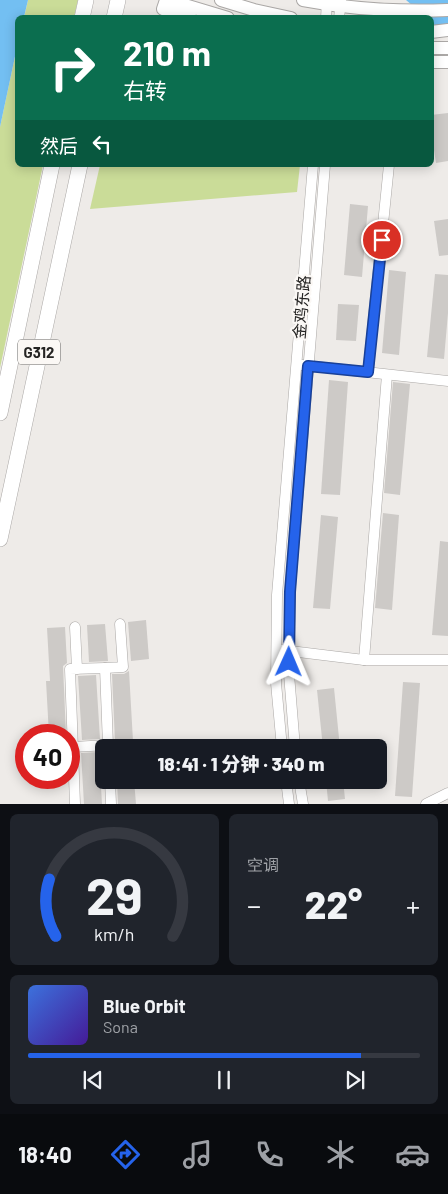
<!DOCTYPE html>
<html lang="zh">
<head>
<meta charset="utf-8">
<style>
	:root { --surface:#171b24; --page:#20242c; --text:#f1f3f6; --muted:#9ea1a6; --line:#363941; --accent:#2563eb }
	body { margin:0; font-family:Barlow,"Noto Sans SC",sans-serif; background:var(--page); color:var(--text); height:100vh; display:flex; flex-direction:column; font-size:19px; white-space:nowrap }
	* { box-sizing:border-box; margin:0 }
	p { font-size:16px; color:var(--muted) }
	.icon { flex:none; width:28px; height:28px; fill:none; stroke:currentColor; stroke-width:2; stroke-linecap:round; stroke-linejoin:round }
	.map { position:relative; height:804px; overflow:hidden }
	.sheet { display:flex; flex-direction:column; gap:10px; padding:10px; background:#0d0f14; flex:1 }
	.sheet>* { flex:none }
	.banner { position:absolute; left:15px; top:15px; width:419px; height:152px; border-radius:8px; box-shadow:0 2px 12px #0003; background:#0b6e4f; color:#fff; overflow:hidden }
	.speed { position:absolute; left:15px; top:724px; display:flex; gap:10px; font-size:25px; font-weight:700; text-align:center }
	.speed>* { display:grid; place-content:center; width:65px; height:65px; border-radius:50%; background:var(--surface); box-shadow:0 2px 12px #0003; line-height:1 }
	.speed .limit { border:8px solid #d22; background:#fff; color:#111 }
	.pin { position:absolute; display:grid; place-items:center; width:42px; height:42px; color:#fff; margin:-21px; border:2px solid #fff; border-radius:50%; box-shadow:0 1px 5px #0007 }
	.me { position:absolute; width:55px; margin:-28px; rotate:1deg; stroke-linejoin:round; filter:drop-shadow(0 0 4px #0008) }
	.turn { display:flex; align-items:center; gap:18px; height:105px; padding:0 25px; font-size:22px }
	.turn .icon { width:65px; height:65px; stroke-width:2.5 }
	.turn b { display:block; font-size:35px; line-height:42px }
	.then { display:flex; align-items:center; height:48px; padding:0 25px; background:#0003; gap:10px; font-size:19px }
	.big { font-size:38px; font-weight:800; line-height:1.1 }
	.sheet .card { flex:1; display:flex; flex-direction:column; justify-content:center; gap:8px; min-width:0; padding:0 18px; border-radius:8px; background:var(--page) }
	.sheet .dial { align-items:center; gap:0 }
	.dial svg { height:130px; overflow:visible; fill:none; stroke:var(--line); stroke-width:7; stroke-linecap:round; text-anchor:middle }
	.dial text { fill:var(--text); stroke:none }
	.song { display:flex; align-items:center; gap:15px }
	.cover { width:60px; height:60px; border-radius:8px; background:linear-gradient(135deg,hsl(220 70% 55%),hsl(260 70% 35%)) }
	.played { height:5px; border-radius:2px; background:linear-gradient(90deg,var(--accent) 85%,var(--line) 85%) }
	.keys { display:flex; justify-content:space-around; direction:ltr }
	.heat { display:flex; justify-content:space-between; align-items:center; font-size:28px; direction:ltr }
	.sheet .tiles { flex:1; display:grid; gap:10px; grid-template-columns:1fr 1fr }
	.card:last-child { grid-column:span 2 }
	.trip { position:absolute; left:95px; top:739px; width:292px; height:50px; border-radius:8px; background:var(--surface); box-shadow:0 2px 12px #0003; font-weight:800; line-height:50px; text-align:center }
	.dock { display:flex; height:80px; justify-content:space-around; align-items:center; background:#090b0e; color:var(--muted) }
	.dock .icon { width:35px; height:35px }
	.dock .active { color:var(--accent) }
	.dock b { font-size:22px; color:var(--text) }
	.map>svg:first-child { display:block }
</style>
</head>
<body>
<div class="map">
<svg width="448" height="804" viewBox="0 0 448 804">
	<rect width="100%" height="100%" fill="#eeebe8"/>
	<g fill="#cadc98">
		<polygon points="28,0 78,0 74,17 24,18"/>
		<polygon points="17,47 18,165 43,165 0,368 0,127"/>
		<polygon points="100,165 300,165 297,192 90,209"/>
	</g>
	<g fill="#73bff2">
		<polygon points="0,0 28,0 24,17 18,18 17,47 0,127"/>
		<polygon points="406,0 448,0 448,37 431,22 431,18 426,17"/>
	</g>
	<g fill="#cdcac7">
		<polygon points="448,113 448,161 436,163 431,131 431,115"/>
		<polygon points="350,204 368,206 362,277 344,275"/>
		<polygon points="448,219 448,255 439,256 434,221"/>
		<polygon points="389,270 406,272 399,355 382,353"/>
		<polygon points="435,274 448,275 448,313 444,359 427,357"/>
		<polygon points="338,304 359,305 356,341 336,340"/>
		<polygon points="329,380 348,382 340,495 321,494"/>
		<polygon points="393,382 410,384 400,495 384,493"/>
		<polygon points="383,513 399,515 392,610 375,608"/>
		<polygon points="321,515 338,517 330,609 313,608"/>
		<polygon points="440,541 448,542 448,636 432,635"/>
		<polygon points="146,620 149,659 131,661 128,622"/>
		<polygon points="105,624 108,661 89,662 87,625"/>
		<polygon points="65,627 67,663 63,666 66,735 49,735 46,681 50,681 47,628"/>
		<polygon points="129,671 133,741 115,742 112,674 124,674"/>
		<polygon points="96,675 100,739 82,740 78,676"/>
		<polygon points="403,682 420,683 412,797 395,796"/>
		<polygon points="334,688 340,748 323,748 317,690"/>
		<polygon points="99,752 102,804 84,804 81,753"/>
		<polygon points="117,780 134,780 136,804 118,804"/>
		<polygon points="326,780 343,780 345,799 328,801"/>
	</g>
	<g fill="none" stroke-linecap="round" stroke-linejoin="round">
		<defs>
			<g id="minor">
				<polyline points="326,18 327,0"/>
				<polyline points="339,18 341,0"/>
				<polyline points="302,365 448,381"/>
				<polyline points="368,372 389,165"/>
				<polyline points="75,627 77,669"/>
				<polyline points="282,650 364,660 448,660"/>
				<polyline points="364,660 387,375"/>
				<polyline points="105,668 123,667 120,624"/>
				<polyline points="73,747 108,745 105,668 70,669 75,804"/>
				<polyline points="282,748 276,683 277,595 313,165"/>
				<polyline points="295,748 289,674 290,592 325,165"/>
				<polyline points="110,780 111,804"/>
				<polyline points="286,780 289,804"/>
				<polyline points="299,780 303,804"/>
				<polyline points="426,804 448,793"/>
			</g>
			<g id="major">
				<polyline points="166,0 163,9 191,18"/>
				<polyline points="168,0 228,18"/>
				<polyline points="221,0 254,10 291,18"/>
				<path d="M303,0C350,9 399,12 448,10"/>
				<polyline points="431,32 448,30"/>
				<polyline points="431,48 448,48"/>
				<polyline points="431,62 448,62"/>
			</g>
			<g id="highway">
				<polyline points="82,18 86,0"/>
				<polyline points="114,18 118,0"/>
				<polyline points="0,413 52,165"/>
				<polyline points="0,539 80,165"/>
			</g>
		</defs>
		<use href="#minor" stroke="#aba8a6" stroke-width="11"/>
		<use href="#major" stroke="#aba8a6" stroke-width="14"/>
		<use href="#highway" stroke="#aba8a6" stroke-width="16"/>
		<use href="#minor" stroke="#fff" stroke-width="10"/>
		<use href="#major" stroke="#fff" stroke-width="12"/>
		<use href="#highway" stroke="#fff" stroke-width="15"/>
	</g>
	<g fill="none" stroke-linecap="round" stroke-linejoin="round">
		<defs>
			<polyline id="route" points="289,662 290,592 308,366 368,372 382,240"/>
		</defs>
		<use href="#route" stroke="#184099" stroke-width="12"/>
		<use href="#route" stroke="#2563eb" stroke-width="9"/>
	</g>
	<g text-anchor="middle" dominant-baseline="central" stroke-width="4.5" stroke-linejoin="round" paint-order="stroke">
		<rect fill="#fbf8f5" stroke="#656462" stroke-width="1" x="18" y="339.5" width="42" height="25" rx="4"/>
		<g font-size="15" font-weight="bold" fill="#252423">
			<text x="39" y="352">G312</text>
		</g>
		<g font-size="16" fill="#252423" stroke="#fbf8f5">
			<text transform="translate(301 307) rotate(-85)">金鸡东路</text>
		</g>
	</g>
</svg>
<div class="speed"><div class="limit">40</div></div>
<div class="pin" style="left:382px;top:240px;background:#d93025"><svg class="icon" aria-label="arrive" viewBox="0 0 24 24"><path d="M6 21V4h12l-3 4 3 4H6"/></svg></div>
<svg class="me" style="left:289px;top:662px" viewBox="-20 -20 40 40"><path d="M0-17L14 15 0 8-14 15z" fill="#2563eb" stroke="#fff" stroke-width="4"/></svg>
<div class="trip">18:41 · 1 分钟 · 340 m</div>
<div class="banner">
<div class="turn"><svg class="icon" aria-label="right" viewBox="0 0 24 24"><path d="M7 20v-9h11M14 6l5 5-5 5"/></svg><div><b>210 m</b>右转</div></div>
<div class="then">然后<svg class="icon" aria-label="left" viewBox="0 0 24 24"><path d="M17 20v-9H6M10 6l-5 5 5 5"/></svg></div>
</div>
</div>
<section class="sheet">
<div class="tiles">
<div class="card dial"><svg viewBox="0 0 100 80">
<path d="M14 69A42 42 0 1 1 86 69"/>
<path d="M14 69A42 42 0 0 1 10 34" stroke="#2563eb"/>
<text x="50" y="56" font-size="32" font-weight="700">29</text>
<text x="50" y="72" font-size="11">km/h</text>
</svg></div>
<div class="card"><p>空调</p>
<div class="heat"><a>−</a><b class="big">22°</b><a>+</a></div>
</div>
<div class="card">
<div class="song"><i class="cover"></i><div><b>Blue Orbit</b><p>Sona</p></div></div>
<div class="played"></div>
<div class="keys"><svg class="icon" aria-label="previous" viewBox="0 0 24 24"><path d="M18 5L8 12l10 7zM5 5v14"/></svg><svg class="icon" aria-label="pause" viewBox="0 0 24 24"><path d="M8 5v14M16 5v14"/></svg><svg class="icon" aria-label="next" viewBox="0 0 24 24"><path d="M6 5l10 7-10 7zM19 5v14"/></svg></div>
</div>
</div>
</section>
<nav class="dock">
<b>18:40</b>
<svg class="icon active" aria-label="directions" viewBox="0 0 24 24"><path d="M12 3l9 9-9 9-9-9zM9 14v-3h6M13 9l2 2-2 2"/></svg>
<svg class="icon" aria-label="music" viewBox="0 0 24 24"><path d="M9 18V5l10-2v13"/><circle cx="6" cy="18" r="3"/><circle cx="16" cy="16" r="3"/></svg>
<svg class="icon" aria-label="phone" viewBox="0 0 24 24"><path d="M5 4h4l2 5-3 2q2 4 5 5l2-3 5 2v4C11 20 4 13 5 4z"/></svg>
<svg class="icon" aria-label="climate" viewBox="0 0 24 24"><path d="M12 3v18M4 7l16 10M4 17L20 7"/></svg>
<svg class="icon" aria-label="car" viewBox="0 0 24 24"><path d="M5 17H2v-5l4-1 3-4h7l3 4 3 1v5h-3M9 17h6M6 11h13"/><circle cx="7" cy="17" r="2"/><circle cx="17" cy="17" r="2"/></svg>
</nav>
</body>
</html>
